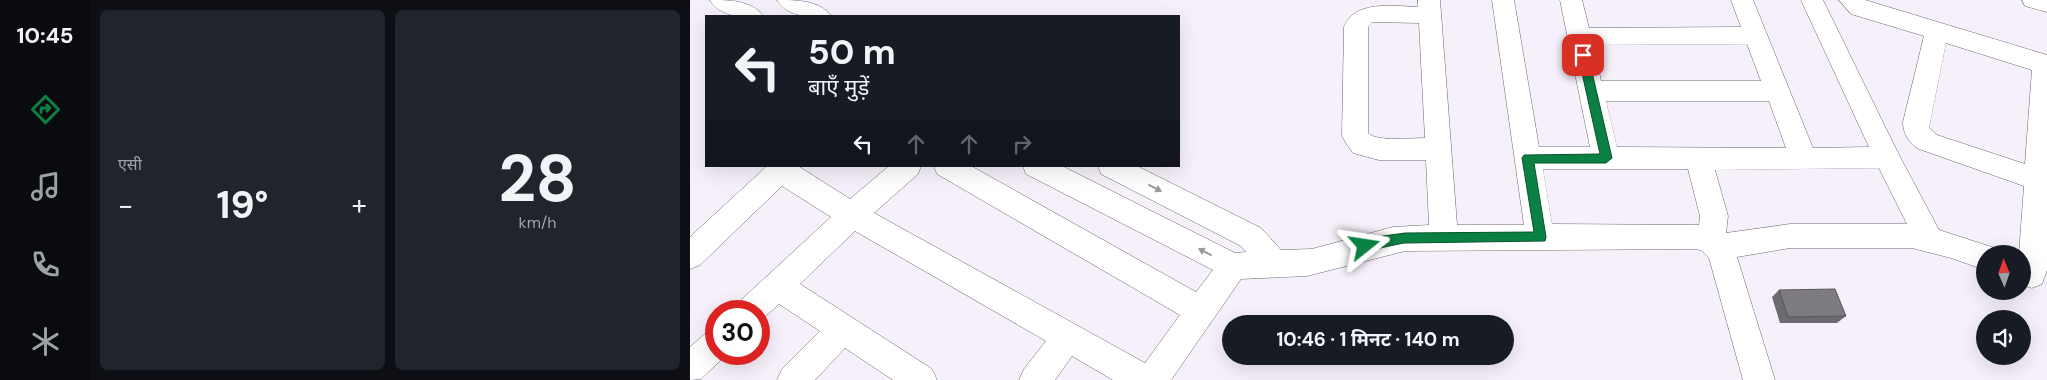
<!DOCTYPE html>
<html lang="hi">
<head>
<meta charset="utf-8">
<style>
	:root { --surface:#171b24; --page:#20242c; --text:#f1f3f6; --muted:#9ea1a6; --accent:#0b8043 }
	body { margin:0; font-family:"DM Sans","Noto Sans Devanagari",sans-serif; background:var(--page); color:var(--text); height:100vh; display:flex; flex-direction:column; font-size:19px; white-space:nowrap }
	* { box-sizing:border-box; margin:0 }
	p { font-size:16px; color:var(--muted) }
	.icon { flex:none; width:28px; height:28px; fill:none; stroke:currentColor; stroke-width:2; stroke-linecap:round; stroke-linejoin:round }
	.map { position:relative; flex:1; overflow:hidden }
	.side { display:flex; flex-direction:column; gap:10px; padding:10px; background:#0d0f14; width:600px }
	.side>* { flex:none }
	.guide { position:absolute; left:15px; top:15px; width:475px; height:152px; border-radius:0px; box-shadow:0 5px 20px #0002; background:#171b24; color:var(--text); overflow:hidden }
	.needle { width:32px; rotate:358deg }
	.tools { position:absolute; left:1286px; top:245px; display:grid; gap:10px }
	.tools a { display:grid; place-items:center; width:55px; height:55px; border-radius:50%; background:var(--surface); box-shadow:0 5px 20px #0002; font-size:25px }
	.speed { position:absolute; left:15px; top:300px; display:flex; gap:10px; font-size:25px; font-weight:700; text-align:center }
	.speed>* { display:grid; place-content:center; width:65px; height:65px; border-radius:50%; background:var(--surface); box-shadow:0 5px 20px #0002; line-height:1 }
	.speed .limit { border:8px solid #d22; background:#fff; color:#111 }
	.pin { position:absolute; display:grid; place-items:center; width:42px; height:42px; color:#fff; margin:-21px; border-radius:10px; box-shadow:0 2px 8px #0006 }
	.me { position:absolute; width:55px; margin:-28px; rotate:75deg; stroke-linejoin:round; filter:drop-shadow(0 0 4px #0008) }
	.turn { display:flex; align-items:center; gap:18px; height:105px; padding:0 20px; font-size:22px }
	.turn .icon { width:65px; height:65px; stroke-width:2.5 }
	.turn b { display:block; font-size:35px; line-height:42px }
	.lanes { display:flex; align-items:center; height:48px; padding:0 20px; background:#0003; justify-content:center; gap:25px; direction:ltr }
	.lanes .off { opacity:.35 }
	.big { font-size:38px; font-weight:700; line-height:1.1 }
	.side .card { flex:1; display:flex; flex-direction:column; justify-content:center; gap:8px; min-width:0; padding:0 18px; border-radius:8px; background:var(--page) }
	.side .dial { align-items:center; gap:0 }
	.dial b { font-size:65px; line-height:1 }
	.heat { display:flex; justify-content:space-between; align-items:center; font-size:28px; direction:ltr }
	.side .tiles { flex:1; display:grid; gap:10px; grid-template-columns:repeat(2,1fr) }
	.trip { position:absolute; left:532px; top:315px; width:292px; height:50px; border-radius:25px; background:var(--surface); box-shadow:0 5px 20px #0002; font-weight:700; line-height:50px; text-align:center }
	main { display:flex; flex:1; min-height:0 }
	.menu { display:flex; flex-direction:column; width:90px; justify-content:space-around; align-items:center; background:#090b0e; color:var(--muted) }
	.menu .icon { width:35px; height:35px }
	.menu .current { color:var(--accent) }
	.menu b { font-size:22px; color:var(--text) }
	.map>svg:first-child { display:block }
</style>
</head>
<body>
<main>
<nav class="menu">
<b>10:45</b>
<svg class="icon current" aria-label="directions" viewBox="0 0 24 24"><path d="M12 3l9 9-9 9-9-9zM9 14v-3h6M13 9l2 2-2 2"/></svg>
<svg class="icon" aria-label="music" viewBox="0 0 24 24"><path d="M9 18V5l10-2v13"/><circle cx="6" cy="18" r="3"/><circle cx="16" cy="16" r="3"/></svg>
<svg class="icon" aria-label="phone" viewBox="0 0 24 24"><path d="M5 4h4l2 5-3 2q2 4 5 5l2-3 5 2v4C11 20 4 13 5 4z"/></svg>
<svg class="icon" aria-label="climate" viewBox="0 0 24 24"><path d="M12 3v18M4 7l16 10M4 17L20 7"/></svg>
</nav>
<section class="side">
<div class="tiles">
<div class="card"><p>एसी</p>
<div class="heat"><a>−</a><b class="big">19°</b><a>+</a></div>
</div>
<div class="card dial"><b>28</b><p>km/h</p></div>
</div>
</section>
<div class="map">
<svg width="1357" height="380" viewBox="0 0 1357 380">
	<rect width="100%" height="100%" fill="#f5f0f9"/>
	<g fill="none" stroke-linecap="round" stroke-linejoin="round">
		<defs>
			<g id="minor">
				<path d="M20,0C38,0 62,0 73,16C54,17 30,18 20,0Z"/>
				<path d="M87,0C105,0 130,0 141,16C122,17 97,18 87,0Z"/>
				<path d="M728,0H750L767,225H834L802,0H824L849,147H900L870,0H892L899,28L1051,27L1041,0H1063L1123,148L1179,147L1111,0H1133L1208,153L1249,230L1305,248L1308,254H1295V270L1261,258L1222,248H1100L1047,257L1085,380H1053L1019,258L1011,250L1004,249L715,251L617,276L551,279L481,380H423L382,356L365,380H329L334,369L356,341L165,231L110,284L242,369L247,380H203L155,348L125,380H87L92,369L130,331L89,304L69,322V311H46L50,301L141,217L92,186L10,265L0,269V237L77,166H108L160,199L199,166H231L228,174L184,213L455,363L490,315L247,174L244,166H281L506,292L523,270L336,174L333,166H372L545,253L556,252L551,246L411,174L408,166H447L571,228L591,250L622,249L703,227L739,225L736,160H689L663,153L656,143L652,136L654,27C664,0 703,6 728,7ZM682,22L729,23L735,138C722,138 686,142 678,133V27ZM1057,44L1071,81H911L903,45ZM916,101H1079L1096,148L927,147ZM1189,168L1217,224H1100L1036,233L1038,216L1025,170ZM853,169H998L1010,216L1009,225L862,224Z"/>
				<path d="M1149,0H1175L1357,55V270L1352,284L1342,288L1332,285V254H1329L1334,186L1229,149C1219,143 1213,134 1213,122L1234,36L1161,14ZM1256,43L1342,70L1335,164L1247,135L1239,128Z"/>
				<polygon points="1332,0 1357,0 1357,12 1335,6"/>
				<polygon points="26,329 26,354 37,354 11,379 0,380 0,347 15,334"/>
			</g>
		</defs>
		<use href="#minor" stroke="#6b676f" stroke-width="1"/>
		<use href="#minor" fill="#fff" fill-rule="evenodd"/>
	</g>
	<polygon fill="#6c6970" points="1089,290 1156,316 1147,323 1090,323 1082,297"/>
	<polygon fill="#7e7a82" stroke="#58555b" points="1145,289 1156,316 1098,317 1089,290"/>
	<defs><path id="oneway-solid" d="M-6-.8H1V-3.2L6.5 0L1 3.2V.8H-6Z" transform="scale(1.25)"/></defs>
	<g fill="#9a999a">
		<use href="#oneway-solid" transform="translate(465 188) rotate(27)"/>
		<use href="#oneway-solid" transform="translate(515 252) rotate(-153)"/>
	</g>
	<path fill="#0b8043" stroke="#07532c" d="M893,51L898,55L922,158L916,163H844L856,237L855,241L715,243C706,244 677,252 671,250L669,246L671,243L693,236L715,233L844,232L832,158L834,155L910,154L888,55Z"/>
</svg>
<div class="tools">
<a><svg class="needle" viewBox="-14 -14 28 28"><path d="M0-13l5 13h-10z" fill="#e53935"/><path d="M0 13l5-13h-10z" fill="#9ea1a6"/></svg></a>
<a><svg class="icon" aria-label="sound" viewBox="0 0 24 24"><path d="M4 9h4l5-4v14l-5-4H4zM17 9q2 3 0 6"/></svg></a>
</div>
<div class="speed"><div class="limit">30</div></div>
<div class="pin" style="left:893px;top:55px;background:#d93025"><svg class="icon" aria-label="arrive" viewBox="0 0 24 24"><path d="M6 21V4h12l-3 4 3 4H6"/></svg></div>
<svg class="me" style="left:675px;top:246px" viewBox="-20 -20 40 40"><path d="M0-17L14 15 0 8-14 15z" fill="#0b8043" stroke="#fff" stroke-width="4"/></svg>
<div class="trip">10:46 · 1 मिनट · 140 m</div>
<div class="guide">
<div class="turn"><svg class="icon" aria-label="left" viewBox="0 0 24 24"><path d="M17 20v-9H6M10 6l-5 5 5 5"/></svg><div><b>50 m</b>बाएँ मुड़ें</div></div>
<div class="lanes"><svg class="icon" aria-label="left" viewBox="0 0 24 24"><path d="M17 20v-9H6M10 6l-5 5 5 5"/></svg><svg class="icon off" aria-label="ahead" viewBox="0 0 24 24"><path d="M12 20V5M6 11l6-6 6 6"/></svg><svg class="icon off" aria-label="ahead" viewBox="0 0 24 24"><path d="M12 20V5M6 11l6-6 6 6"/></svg><svg class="icon off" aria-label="right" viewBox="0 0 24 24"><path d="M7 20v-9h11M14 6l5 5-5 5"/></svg></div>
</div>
</div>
</main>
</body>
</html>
